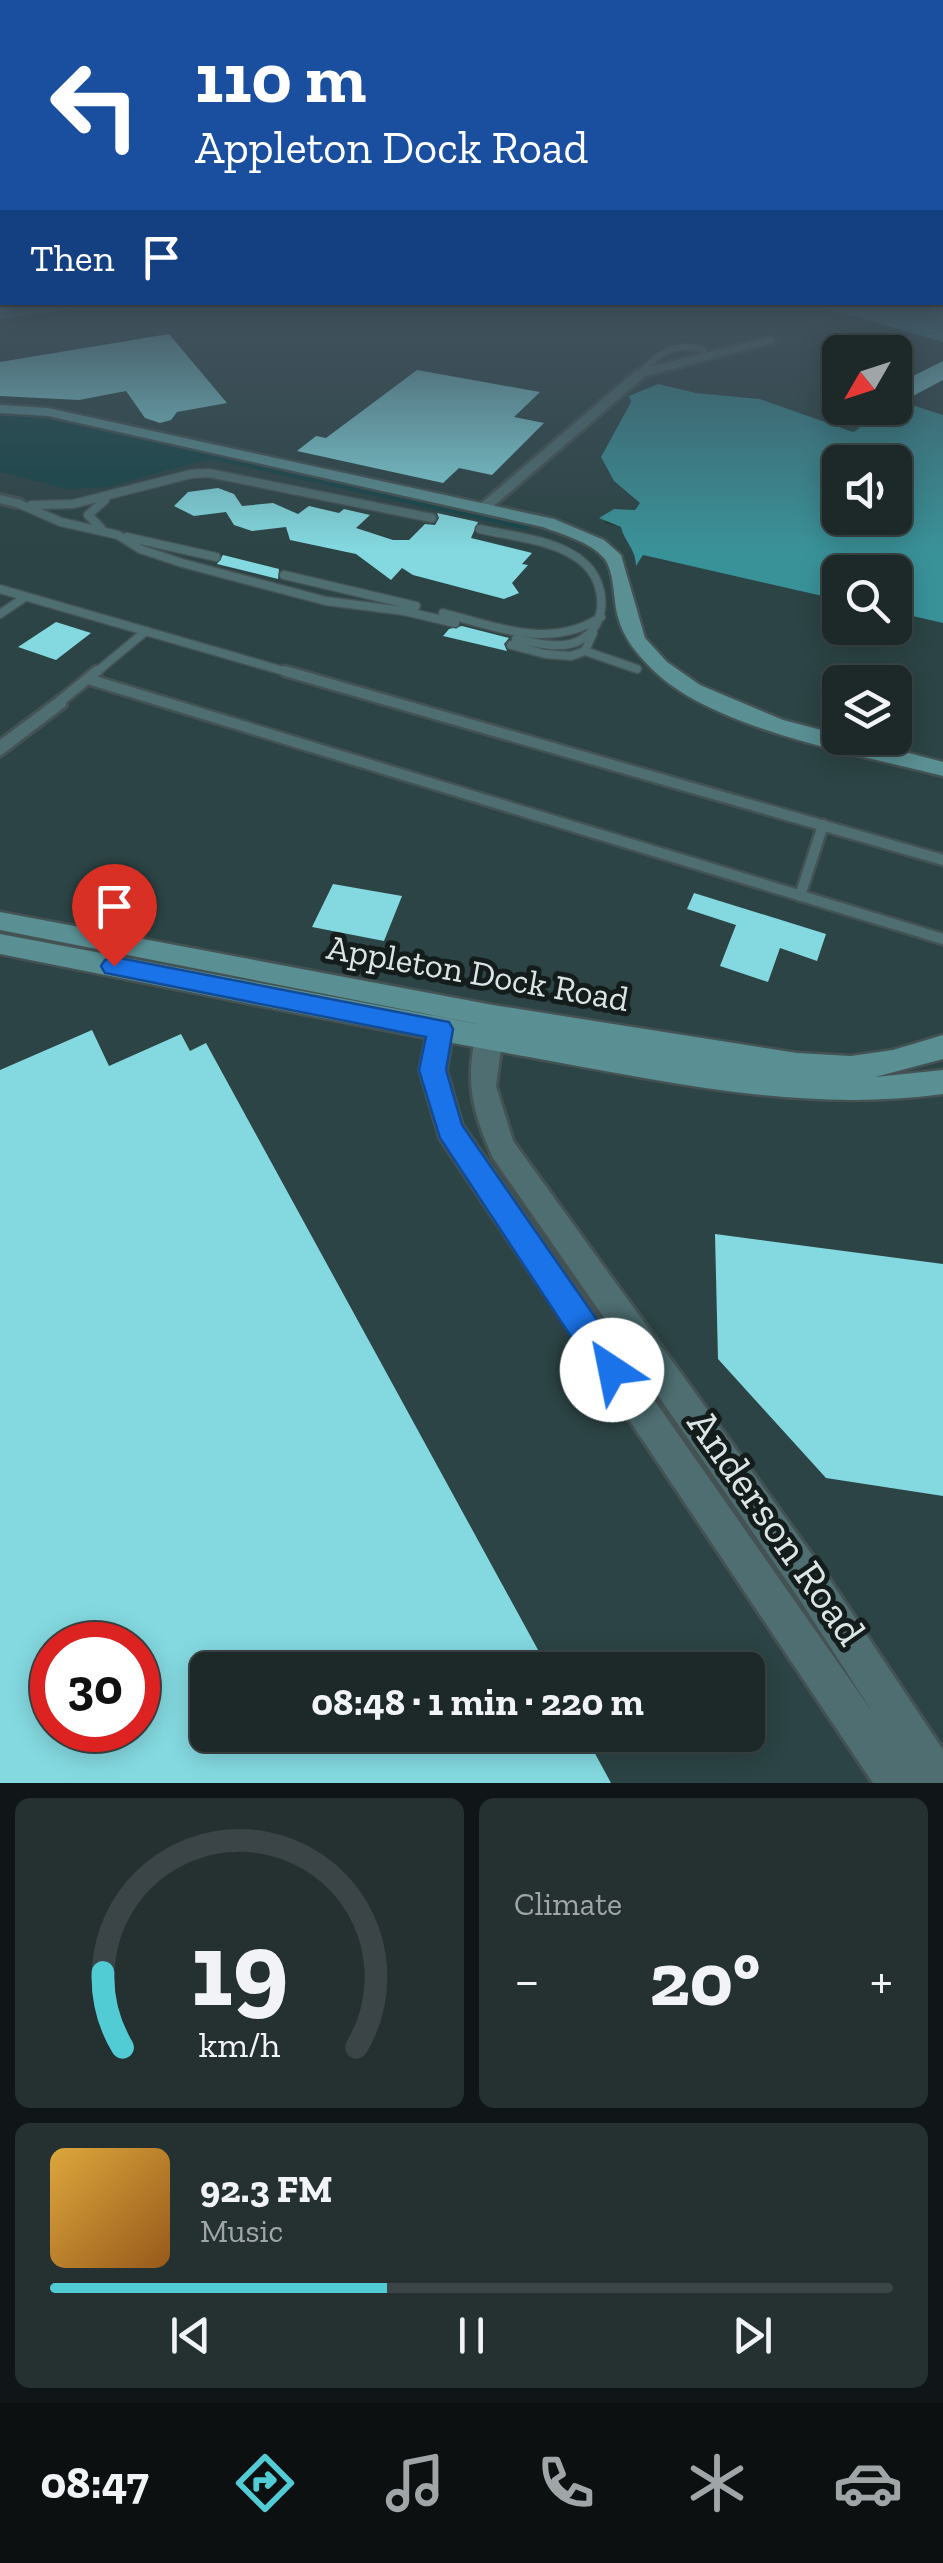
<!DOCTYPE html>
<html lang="en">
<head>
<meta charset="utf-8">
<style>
	:root { --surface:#1d2829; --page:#253031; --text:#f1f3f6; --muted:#a0a6a8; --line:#3b4446; --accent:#51ccd5 }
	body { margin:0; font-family:"Zilla Slab",serif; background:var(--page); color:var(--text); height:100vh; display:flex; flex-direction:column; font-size:38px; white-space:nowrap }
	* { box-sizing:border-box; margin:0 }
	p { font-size:32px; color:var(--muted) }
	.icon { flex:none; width:55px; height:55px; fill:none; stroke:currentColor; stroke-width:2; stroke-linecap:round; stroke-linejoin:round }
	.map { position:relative; height:1783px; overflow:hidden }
	.drawer { display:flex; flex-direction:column; gap:15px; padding:15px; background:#101617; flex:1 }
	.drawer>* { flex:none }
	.hud { position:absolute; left:0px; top:0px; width:945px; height:305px; box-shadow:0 5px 25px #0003,0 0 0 2px var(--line); background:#1a4fa0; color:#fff; overflow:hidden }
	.needle { width:65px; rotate:231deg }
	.tools { position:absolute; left:822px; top:335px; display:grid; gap:20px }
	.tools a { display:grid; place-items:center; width:90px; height:90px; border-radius:15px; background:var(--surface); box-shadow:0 5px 25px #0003,0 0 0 2px var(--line); font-size:50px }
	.speed { position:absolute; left:30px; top:1622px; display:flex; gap:20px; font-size:50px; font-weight:700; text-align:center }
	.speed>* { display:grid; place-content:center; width:130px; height:130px; border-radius:50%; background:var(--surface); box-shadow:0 5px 25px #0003,0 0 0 2px var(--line); line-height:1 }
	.speed .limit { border:15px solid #d22; background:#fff; color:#111 }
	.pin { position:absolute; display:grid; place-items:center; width:85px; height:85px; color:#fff; margin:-102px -42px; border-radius:50% 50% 50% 0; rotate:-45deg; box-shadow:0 0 10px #0007 }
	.pin .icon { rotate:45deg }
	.me { position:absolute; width:110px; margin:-55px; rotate:326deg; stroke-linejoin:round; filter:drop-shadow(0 0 8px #0008) }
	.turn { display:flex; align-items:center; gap:35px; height:210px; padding:0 30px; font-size:45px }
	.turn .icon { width:130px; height:130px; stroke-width:2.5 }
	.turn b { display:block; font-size:70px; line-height:85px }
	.then { display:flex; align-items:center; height:95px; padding:0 30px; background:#0003; gap:20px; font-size:38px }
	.big { font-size:75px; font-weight:800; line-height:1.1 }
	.drawer .tile { flex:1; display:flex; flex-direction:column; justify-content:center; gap:15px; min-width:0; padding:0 35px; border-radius:15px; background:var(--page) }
	.drawer .dial { align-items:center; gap:0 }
	.dial svg { height:260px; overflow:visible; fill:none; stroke:var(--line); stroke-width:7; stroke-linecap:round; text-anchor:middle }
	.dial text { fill:var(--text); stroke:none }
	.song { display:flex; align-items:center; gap:30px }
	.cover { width:120px; height:120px; border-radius:15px; background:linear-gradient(135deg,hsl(40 70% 55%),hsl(30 70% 35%)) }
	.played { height:10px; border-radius:5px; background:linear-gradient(90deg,var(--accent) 40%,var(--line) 40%) }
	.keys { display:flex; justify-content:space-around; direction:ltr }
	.heat { display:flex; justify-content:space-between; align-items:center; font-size:55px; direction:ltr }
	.drawer .tiles { flex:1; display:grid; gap:15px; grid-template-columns:1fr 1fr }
	.tile:last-child { grid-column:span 2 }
	.trip { position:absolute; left:190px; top:1652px; width:575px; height:100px; border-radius:15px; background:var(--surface); box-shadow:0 5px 25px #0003,0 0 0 2px var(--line); font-weight:800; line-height:100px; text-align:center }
	.dock { display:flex; height:160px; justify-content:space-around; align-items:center; background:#0c1010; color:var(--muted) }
	.dock .icon { width:70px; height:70px }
	.dock .on { color:var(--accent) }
	.dock b { font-size:45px; color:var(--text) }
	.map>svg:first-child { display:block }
</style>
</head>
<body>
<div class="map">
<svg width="943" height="1783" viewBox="0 0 943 1783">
	<rect width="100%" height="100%" fill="#273637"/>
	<path fill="#2c4445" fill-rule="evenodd" d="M115,302H808L943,342V415L909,404L853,432L760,399L696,393L658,384L630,395L631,401L601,457L614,481L640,503L635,510L614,509L604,523L621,527L638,563L643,555L840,600V628H895V612L943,623V1783H0V319ZM840,352H895V408H840ZM840,682H895V738H840ZM52,1645H138V1730H52ZM208,1670H748V1735H208Z"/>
	<polygon fill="#154548" points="0,414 48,418 531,527 527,530 209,459 107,487 68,489 0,472"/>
	<g fill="#3a9299" fill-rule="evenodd">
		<polygon points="0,301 2,302 115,303 0,319"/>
		<polygon points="943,301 943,342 808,303 942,302"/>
		<path d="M658,384L696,393L760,399L853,432L860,428L854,425L876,414L884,416L909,404L943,415V623L895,612V572H840V600L643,555L636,566C636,549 624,541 621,527L599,518L614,509L635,510L640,503L614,481L601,457L631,402L629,396ZM840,462H895V518H840Z"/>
	</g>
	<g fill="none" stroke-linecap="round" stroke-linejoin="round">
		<polyline stroke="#5ddee8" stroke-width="2.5" stroke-dasharray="6 5" stroke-linecap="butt" points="931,302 943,306"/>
	</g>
	<g fill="#84d9e0" fill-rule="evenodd">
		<polygon points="169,334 227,403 177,412 171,420 160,423 145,418 126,391 79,400 0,396 0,362"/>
		<polygon points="943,361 943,380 911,397 895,392 895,385"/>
		<polygon points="417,370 540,392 514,417 544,423 492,475 459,468 443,483 297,451 316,436 326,438"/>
		<polygon points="218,488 234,494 242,506 273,503 298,514 309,506 339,513 344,509 370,515 356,528 393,540 409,540 425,524 435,525 439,518 437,513 478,522 471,538 532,553 522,564 528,565 512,583 519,593 504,599 413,575 402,568 391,580 356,554 290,540 286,527 252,531 234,525 226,512 194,516 174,506 188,492"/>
		<polygon points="223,555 279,569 278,579 217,564"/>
		<polygon points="56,622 91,633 56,660 18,647"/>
		<polygon points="462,626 509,638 504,644 507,651 443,636 449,629"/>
		<polygon points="333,884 402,896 384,941 312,927"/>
		<polygon points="694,893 826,934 817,961 780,948 768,982 720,966 736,925 687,909"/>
		<path d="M92,1030L109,1066L181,1034L190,1051L206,1043L549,1670H208V1735H585L611,1783H0V1070ZM52,1645H138V1730H52Z"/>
		<polygon points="715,1234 943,1264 943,1496 826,1478 718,1359"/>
	</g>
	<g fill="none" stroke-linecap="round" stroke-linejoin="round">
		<defs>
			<path id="lane-far2" d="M641,373C658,353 675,342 702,349L705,355"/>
			<g id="lane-far1">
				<polyline points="17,503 61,522 118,535 140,549 182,563 326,601 404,611 455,623"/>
				<polyline points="31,505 73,504 191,474 209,473 432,518"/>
				<polyline points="101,528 88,515 105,500"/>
				<path d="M480,529C513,537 557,539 584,563C610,586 608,635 570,644C553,648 533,642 516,639"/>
				<polyline points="127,537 216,557"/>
				<polyline points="284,575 416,606"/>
				<polyline points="0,589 294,674"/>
				<path d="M443,613C497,627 551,650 601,617"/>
				<polyline points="0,614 25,597"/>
				<polyline points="511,645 545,654 571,656 585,651 593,633"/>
				<polyline points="585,651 637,669"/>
				<polyline points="94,674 146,631"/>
			</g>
			<g id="lane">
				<polyline points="285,671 943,860"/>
				<polyline points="88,679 943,939"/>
				<polyline points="59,702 97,671"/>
				<polyline points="800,896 823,825"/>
			</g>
			<g id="street">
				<polygon points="771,337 775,342 645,376 489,510 477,507 637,370"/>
				<polygon points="0,495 22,500 24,503 17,507 0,503"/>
				<polygon points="59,696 66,698 66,706 0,756 0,740"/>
				<path d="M444,1004L453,1007L456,1014L446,1070L462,1125L873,1713L800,1600L493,1158C469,1105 465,1076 479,1020L483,1013L492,1010L501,1013L505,1020L496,1086L513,1141L826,1574L943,1750V1783H873L440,1138L420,1070L432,1014L435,1007Z"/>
			</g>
			<g id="secondary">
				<path d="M0,405L48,408L554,519L604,540L621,555L645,638L667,662L700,685L783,720L943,762V776C861,755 710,729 651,668C636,653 623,637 618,617C613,600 615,572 604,558C589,541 563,535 543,527L48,416L0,413Z"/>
				<path d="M0,912L493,1005L797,1053L851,1056L893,1050L943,1035V1059L875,1077L943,1070V1094C802,1113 668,1082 529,1057C353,1025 176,989 0,954V934L488,1026L0,930Z"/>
			</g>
		</defs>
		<use href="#lane-far2" stroke="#445253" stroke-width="9"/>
		<use href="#lane-far1" stroke="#445253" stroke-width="11"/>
		<use href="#lane" stroke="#445253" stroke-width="15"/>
		<use href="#street" stroke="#445253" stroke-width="6"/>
		<use href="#secondary" stroke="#445253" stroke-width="5"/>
		<use href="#lane-far2" stroke="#4e6e71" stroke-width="6"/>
		<use href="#lane-far1" stroke="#4e6e71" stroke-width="8"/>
		<use href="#lane" stroke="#4e6e71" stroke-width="10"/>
		<use href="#street" fill="#4e6e71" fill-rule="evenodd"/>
		<use href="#secondary" fill="#5a8f93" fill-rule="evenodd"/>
	</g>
	<linearGradient id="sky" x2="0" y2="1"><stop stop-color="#151e1e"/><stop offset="0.55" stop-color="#41525e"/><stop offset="1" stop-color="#41525e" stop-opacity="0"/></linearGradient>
	<rect width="943" height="551" fill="url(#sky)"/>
	<polygon fill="#1a73e8" stroke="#114b97" stroke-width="2.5" points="114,957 449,1022 453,1029 446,1070 462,1125 624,1359 629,1370 624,1382 612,1387 601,1382 440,1138 419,1070 426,1037 105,973 101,966 105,960"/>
	<g text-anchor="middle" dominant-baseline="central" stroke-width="10" stroke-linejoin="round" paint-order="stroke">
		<g font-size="35" fill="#dbe5e5" stroke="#151c1c">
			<text transform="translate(478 973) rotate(10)">Appleton Dock Road</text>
		</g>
		<g font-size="42" fill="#dbe5e5" stroke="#151c1c">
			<text transform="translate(777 1527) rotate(55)">Anderson Road</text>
		</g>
	</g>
</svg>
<div class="tools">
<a><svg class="needle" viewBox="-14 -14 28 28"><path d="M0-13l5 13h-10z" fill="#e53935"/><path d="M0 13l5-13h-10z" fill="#a0a6a8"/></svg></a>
<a><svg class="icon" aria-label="sound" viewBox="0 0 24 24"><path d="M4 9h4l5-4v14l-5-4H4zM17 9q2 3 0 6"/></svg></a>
<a><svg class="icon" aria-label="search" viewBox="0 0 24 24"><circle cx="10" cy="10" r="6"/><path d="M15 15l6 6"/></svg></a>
<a><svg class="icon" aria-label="layers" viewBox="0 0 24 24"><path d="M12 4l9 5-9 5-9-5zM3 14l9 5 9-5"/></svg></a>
</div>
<div class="speed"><div class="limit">30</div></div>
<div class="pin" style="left:114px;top:966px;background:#d93025"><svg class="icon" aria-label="arrive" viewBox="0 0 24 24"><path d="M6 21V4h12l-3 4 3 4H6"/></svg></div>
<svg class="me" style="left:612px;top:1370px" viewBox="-20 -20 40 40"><circle r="19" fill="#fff"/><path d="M0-13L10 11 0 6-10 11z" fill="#1a73e8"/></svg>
<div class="trip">08:48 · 1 min · 220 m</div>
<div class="hud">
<div class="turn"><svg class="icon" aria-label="left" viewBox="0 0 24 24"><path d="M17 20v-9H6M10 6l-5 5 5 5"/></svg><div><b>110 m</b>Appleton Dock Road</div></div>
<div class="then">Then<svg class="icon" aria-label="arrive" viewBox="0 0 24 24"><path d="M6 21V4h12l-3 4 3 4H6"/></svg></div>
</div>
</div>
<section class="drawer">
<div class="tiles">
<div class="tile dial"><svg viewBox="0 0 100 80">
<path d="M14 69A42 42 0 1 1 86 69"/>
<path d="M14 69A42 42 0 0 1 8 46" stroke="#51ccd5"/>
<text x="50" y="56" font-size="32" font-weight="700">19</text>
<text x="50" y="72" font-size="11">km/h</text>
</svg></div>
<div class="tile"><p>Climate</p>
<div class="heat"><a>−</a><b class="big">20°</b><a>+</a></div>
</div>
<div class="tile">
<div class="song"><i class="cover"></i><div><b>92.3 FM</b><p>Music</p></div></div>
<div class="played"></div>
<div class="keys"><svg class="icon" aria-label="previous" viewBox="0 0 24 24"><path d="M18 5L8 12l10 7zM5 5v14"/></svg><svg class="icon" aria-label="pause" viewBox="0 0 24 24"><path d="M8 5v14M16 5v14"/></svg><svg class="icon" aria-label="next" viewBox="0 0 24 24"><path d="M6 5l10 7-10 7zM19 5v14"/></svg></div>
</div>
</div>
</section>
<nav class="dock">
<b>08:47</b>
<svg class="icon on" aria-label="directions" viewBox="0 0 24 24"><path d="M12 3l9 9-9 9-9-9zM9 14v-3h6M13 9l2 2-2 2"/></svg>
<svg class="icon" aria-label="music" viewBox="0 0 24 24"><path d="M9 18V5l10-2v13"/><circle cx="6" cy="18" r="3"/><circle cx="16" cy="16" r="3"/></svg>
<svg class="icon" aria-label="phone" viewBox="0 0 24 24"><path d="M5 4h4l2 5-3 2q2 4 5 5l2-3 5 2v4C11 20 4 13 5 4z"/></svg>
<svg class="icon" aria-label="climate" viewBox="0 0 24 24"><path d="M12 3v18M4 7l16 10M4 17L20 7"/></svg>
<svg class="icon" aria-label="car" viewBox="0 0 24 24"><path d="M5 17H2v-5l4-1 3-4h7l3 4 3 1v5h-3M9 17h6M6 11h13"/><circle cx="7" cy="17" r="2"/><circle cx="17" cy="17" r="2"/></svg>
</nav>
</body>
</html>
